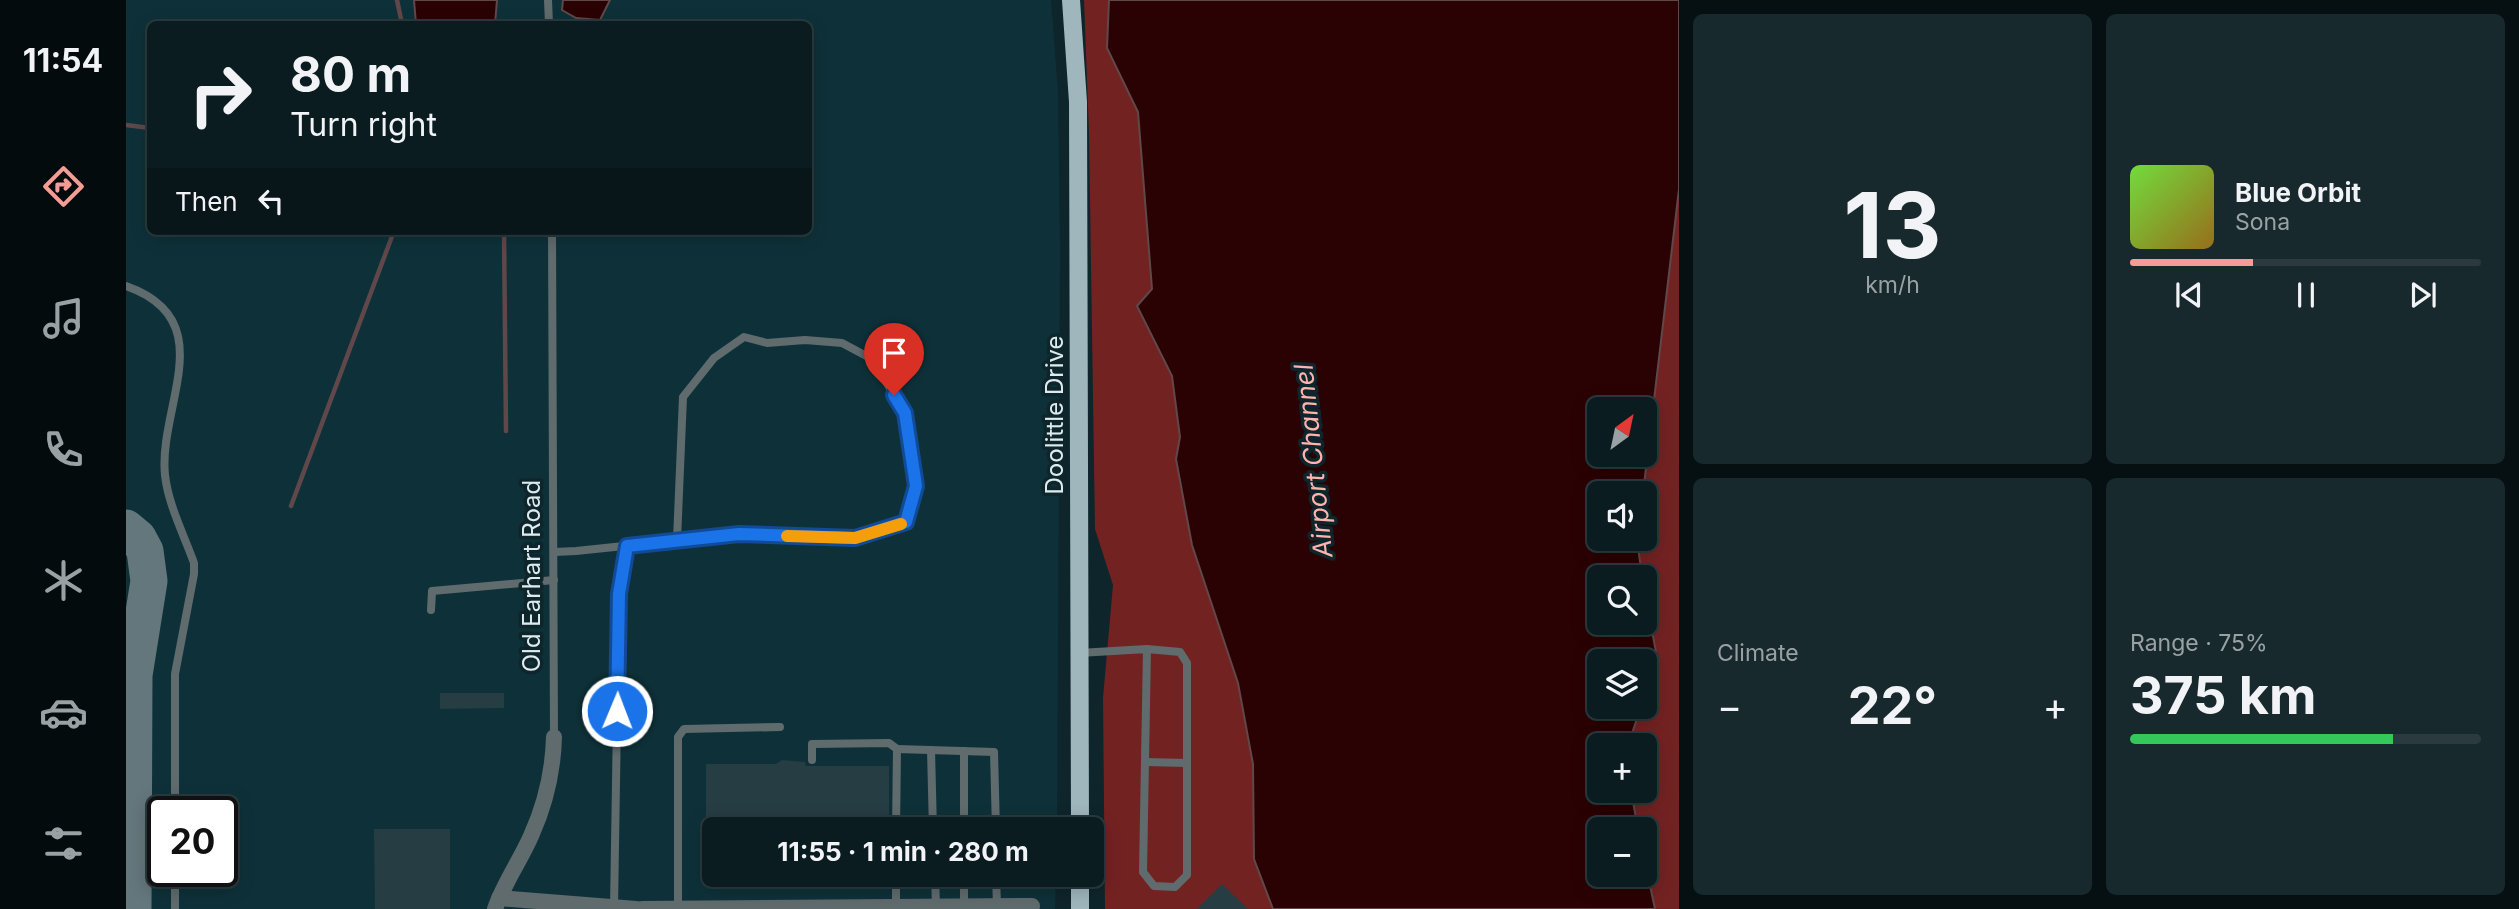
<!DOCTYPE html>
<html lang="en">
<head>
<meta charset="utf-8">
<style>
	:root { --surface:#0a1c20; --page:#18292d; --text:#f1f3f6; --muted:#99a1a5; --line:#2a3a3e; --accent:#f59c95 }
	body { margin:0; font-family:Inter,sans-serif; background:var(--page); color:var(--text); height:100vh; display:flex; flex-direction:column; font-size:26px; white-space:nowrap }
	* { box-sizing:border-box; margin:0 }
	p { font-size:23px; color:var(--muted) }
	.icon { flex:none; width:38px; height:38px; fill:none; stroke:currentColor; stroke-width:2; stroke-linecap:round; stroke-linejoin:round }
	.map { position:relative; flex:1; overflow:hidden }
	.drawer { display:flex; flex-direction:column; gap:14px; padding:14px; background:#060f12; width:840px }
	.drawer>* { flex:none }
	.banner { position:absolute; left:21px; top:21px; width:665px; height:214px; border-radius:10px; box-shadow:0 4px 18px #0003,0 0 0 2px var(--line); background:#0a1c20; color:var(--text); overflow:hidden }
	.needle { width:46px; rotate:33deg }
	.tools { position:absolute; left:1461px; top:397px; display:grid; gap:14px }
	.tools a { display:grid; place-items:center; width:70px; height:70px; border-radius:10px; background:var(--surface); box-shadow:0 4px 18px #0003,0 0 0 2px var(--line); font-size:35px }
	.speed { position:absolute; left:21px; top:796px; display:flex; gap:14px; font-size:35px; font-weight:700; text-align:center }
	.speed>* { display:grid; place-content:center; width:91px; height:91px; border-radius:50%; background:var(--surface); box-shadow:0 4px 18px #0003,0 0 0 2px var(--line); line-height:1 }
	.speed .limit { border:4px solid #111; border-radius:10px; background:#fff; color:#111 }
	.pin { position:absolute; display:grid; place-items:center; width:60px; height:60px; color:#fff; margin:-72px -30px; border-radius:50% 50% 50% 0; rotate:-45deg; box-shadow:0 0 7px #0007 }
	.pin .icon { rotate:45deg }
	.me { position:absolute; width:77px; margin:-38px; rotate:1deg; stroke-linejoin:round; filter:drop-shadow(0 0 5px #0008) }
	.turn { display:flex; align-items:center; gap:24px; height:147px; padding:0 28px; font-size:32px }
	.turn .icon { width:91px; height:91px; stroke-width:2.5 }
	.turn b { display:block; font-size:49px; line-height:60px }
	.then { display:flex; align-items:center; height:66px; padding:0 28px; background:#0003; gap:14px; font-size:26px }
	.big { font-size:52px; font-weight:700; line-height:1.1 }
	.drawer .tile { flex:1; display:flex; flex-direction:column; justify-content:center; gap:10px; min-width:0; padding:0 24px; border-radius:10px; background:var(--page) }
	.drawer .dial { align-items:center; gap:0 }
	.dial b { font-size:91px; line-height:1 }
	.song { display:flex; align-items:center; gap:21px }
	.cover { width:84px; height:84px; border-radius:10px; background:linear-gradient(135deg,hsl(100 70% 55%),hsl(40 70% 35%)) }
	.played { height:7px; border-radius:4px; background:linear-gradient(90deg,var(--accent) 35%,var(--line) 35%) }
	.keys { display:flex; justify-content:space-around; direction:ltr }
	.heat { display:flex; justify-content:space-between; align-items:center; font-size:38px; direction:ltr }
	.charge { height:10px; border-radius:5px; background:linear-gradient(90deg,#34c759 75%,var(--line) 0) }
	.drawer .tiles { flex:1; display:grid; gap:14px; grid-template-columns:repeat(2,1fr) }
	.trip { position:absolute; left:576px; top:817px; width:402px; height:70px; border-radius:10px; background:var(--surface); box-shadow:0 4px 18px #0003,0 0 0 2px var(--line); font-weight:700; line-height:70px; text-align:center }
	main { display:flex; flex:1; min-height:0 }
	.dock { display:flex; flex-direction:column; width:126px; justify-content:space-around; align-items:center; background:#040b0d; color:var(--muted) }
	.dock .icon { width:49px; height:49px }
	.dock .on { color:var(--accent) }
	.dock b { font-size:32px; color:var(--text) }
	.map>svg:first-child { display:block }
</style>
</head>
<body>
<main>
<nav class="dock">
<b>11:54</b>
<svg class="icon on" aria-label="directions" viewBox="0 0 24 24"><path d="M12 3l9 9-9 9-9-9zM9 14v-3h6M13 9l2 2-2 2"/></svg>
<svg class="icon" aria-label="music" viewBox="0 0 24 24"><path d="M9 18V5l10-2v13"/><circle cx="6" cy="18" r="3"/><circle cx="16" cy="16" r="3"/></svg>
<svg class="icon" aria-label="phone" viewBox="0 0 24 24"><path d="M5 4h4l2 5-3 2q2 4 5 5l2-3 5 2v4C11 20 4 13 5 4z"/></svg>
<svg class="icon" aria-label="climate" viewBox="0 0 24 24"><path d="M12 3v18M4 7l16 10M4 17L20 7"/></svg>
<svg class="icon" aria-label="car" viewBox="0 0 24 24"><path d="M5 17H2v-5l4-1 3-4h7l3 4 3 1v5h-3M9 17h6M6 11h13"/><circle cx="7" cy="17" r="2"/><circle cx="17" cy="17" r="2"/></svg>
<svg class="icon" aria-label="filters" viewBox="0 0 24 24"><path d="M4 7h16M4 17h16"/><circle cx="9" cy="7" r="2"/><circle cx="15" cy="17" r="2"/></svg>
</nav>
<div class="map">
<svg width="1553" height="909" viewBox="0 0 1553 909">
	<rect width="100%" height="100%" fill="#0e252b"/>
	<path fill="#0e3139" fill-rule="evenodd" d="M0,0H925L932,92L934,250L931,829L588,830V875H930L929,909H0ZM24,24H682V231H24ZM37,812H96V872H37Z"/>
	<path fill="#732222" fill-rule="evenodd" d="M958,0H1553V909H979L977,698L987,585L969,529L963,133ZM1474,410H1519V455H1474ZM1474,494H1519V539H1474ZM1474,578H1519V623H1474ZM1474,662H1519V707H1474ZM1474,746H1519V791H1474ZM1474,830H1519V875H1474Z"/>
	<g fill="#2b0203" stroke="#60484a" stroke-width="2" fill-rule="evenodd">
		<polygon points="288,0 371,0 369,24 290,24"/>
		<polygon points="437,0 484,0 474,20 450,18 436,10"/>
		<path d="M983,0H1553V189L1517,493L1474,494V539H1511L1516,577L1474,578V623H1519V593L1532,663L1519,696V662H1474V707H1515L1502,745L1474,746V791H1505L1512,829L1474,830V875H1519V862L1529,909H1147L1128,859L1127,764L1112,683L1066,545L1050,459L1054,437L1046,376L1011,306L1026,289L1012,112L981,48ZM1474,410H1519V455H1474Z"/>
	</g>
	<g fill="none" stroke-linecap="round" stroke-linejoin="round">
		<g stroke="#60484a" stroke-width="4.5">
			<polyline points="271,0 276,24"/>
			<polyline points="0,125 24,128"/>
			<polyline points="378,231 380,431"/>
			<polyline points="165,506 268,231"/>
		</g>
		<polyline stroke="#64777c" stroke-width="37" points="0,528 12,538 19,551 23,581 8,675 7,909"/>
	</g>
	<g fill="#253d43">
		<polygon points="314,693 378,693 378,708 314,709"/>
		<polygon points="656,760 679,762 680,766 763,766 763,830 580,830 580,764 650,764"/>
		<polygon points="248,829 324,829 324,909 249,909"/>
		<polygon points="1096,884 1122,909 1071,909"/>
	</g>
	<g fill="none" stroke-linecap="round" stroke-linejoin="round">
		<g stroke="#606b6e" stroke-width="8">
			<polyline points="422,0 423,24"/>
			<polyline points="426,231 428,737"/>
			<path d="M0,286C97,320 32,406 39,475C42,504 58,535 68,563V574L49,674V812"/>
			<polyline points="429,552 450,551 613,534 729,538 780,522 790,486 779,413 746,359 716,343 679,340 641,343 618,337 588,358 557,397 551,540"/>
			<polyline points="305,610 306,591 428,580"/>
			<polyline points="953,653 1021,649 1054,652 1061,663 1061,875 1049,887 1028,886 1017,872 1021,649"/>
			<polyline points="771,749 868,752 870,830"/>
			<polyline points="805,750 807,830"/>
			<polyline points="838,751 838,830"/>
			<polyline points="686,760 686,744 763,743 771,749 770,830"/>
			<polyline points="1019,762 1061,763"/>
			<polyline points="49,872 49,909"/>
			<polyline points="809,875 810,906"/>
			<polyline points="838,875 838,906"/>
			<polyline points="870,875 871,906"/>
			<polyline points="770,906 770,875"/>
			<polyline points="488,908 493,594 501,546"/>
			<polyline points="552,908 552,737 558,729 654,727"/>
		</g>
		<g stroke="#606b6e" stroke-width="16">
			<polyline points="373,898 510,909"/>
			<path d="M369,909C378,883 394,861 405,836C420,803 427,773 428,737"/>
			<polyline points="516,909 906,906"/>
		</g>
		<g stroke="#9fb6bd" stroke-width="18">
			<polyline points="945,0 952,102 954,830"/>
			<polyline points="954,875 954,909"/>
		</g>
	</g>
	<g fill="none" stroke-linecap="round" stroke-linejoin="round">
		<defs>
			<polyline id="route" points="491,711 493,594 501,546 613,534 729,538 780,522 790,486 779,413 768,395"/>
		</defs>
		<use href="#route" stroke="#114b97" stroke-width="18"/>
		<use href="#route" stroke="#1a73e8" stroke-width="12"/>
		<polyline stroke="#f59e0b" stroke-width="12" points="661,536 729,538 775,524"/>
	</g>
	<g text-anchor="middle" dominant-baseline="central" stroke-width="7" stroke-linejoin="round" paint-order="stroke">
		<g font-size="24" fill="#ddebef" stroke="#0e252b">
			<text transform="translate(928 415) rotate(-90)">Doolittle Drive</text>
			<text transform="translate(405 576) rotate(-90)">Old Earhart Road</text>
		</g>
		<g font-size="26" font-style="italic" fill="#feb3ad" stroke="#0e252b">
			<text transform="translate(1187 461) rotate(-96)">Airport Channel</text>
		</g>
	</g>
</svg>
<div class="tools">
<a><svg class="needle" viewBox="-14 -14 28 28"><path d="M0-13l5 13h-10z" fill="#e53935"/><path d="M0 13l5-13h-10z" fill="#99a1a5"/></svg></a>
<a><svg class="icon" aria-label="sound" viewBox="0 0 24 24"><path d="M4 9h4l5-4v14l-5-4H4zM17 9q2 3 0 6"/></svg></a>
<a><svg class="icon" aria-label="search" viewBox="0 0 24 24"><circle cx="10" cy="10" r="6"/><path d="M15 15l6 6"/></svg></a>
<a><svg class="icon" aria-label="layers" viewBox="0 0 24 24"><path d="M12 4l9 5-9 5-9-5zM3 14l9 5 9-5"/></svg></a>
<a>+</a>
<a>−</a>
</div>
<div class="speed"><div class="limit">20</div></div>
<div class="pin" style="left:768px;top:395px;background:#d93025"><svg class="icon" aria-label="arrive" viewBox="0 0 24 24"><path d="M6 21V4h12l-3 4 3 4H6"/></svg></div>
<svg class="me" style="left:491px;top:711px" viewBox="-20 -20 40 40"><circle r="17" fill="#1a73e8" stroke="#fff" stroke-width="3"/><path d="M0-11L8 9 0 5-8 9z" fill="#fff"/></svg>
<div class="trip">11:55 · 1 min · 280 m</div>
<div class="banner">
<div class="turn"><svg class="icon" aria-label="right" viewBox="0 0 24 24"><path d="M7 20v-9h11M14 6l5 5-5 5"/></svg><div><b>80 m</b>Turn right</div></div>
<div class="then">Then<svg class="icon" aria-label="left" viewBox="0 0 24 24"><path d="M17 20v-9H6M10 6l-5 5 5 5"/></svg></div>
</div>
</div>
<section class="drawer">
<div class="tiles">
<div class="tile dial"><b>13</b><p>km/h</p></div>
<div class="tile">
<div class="song"><i class="cover"></i><div><b>Blue Orbit</b><p>Sona</p></div></div>
<div class="played"></div>
<div class="keys"><svg class="icon" aria-label="previous" viewBox="0 0 24 24"><path d="M18 5L8 12l10 7zM5 5v14"/></svg><svg class="icon" aria-label="pause" viewBox="0 0 24 24"><path d="M8 5v14M16 5v14"/></svg><svg class="icon" aria-label="next" viewBox="0 0 24 24"><path d="M6 5l10 7-10 7zM19 5v14"/></svg></div>
</div>
<div class="tile"><p>Climate</p>
<div class="heat"><a>−</a><b class="big">22°</b><a>+</a></div>
</div>
<div class="tile"><p>Range · 75%</p><b class="big">375 km</b><div class="charge"></div></div>
</div>
</section>
</main>
</body>
</html>
